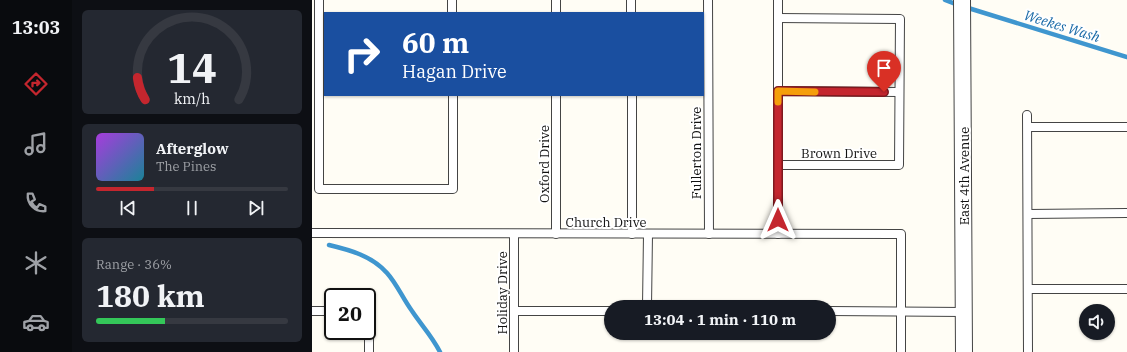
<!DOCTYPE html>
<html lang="en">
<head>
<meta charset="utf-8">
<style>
	:root { --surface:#171b24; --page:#242831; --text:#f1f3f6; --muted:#9ea1a6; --line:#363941; --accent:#c4262e }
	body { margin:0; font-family:"IBM Plex Serif",serif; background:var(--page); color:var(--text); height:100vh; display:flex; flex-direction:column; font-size:15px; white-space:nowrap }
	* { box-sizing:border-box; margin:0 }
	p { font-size:13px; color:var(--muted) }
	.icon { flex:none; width:22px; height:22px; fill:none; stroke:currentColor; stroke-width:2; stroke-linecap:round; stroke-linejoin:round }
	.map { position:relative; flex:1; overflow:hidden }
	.drawer { display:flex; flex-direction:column; gap:10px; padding:10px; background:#0d0f14; width:240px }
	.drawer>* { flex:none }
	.top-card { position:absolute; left:12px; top:12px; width:380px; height:84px; border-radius:0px; box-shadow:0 1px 3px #0004; background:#1a4fa0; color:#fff; overflow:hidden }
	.controls { position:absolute; left:767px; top:304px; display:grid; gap:8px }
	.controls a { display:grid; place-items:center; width:36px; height:36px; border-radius:50%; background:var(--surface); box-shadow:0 1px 3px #0004; font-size:20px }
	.speed { position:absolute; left:12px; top:288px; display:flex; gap:8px; font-size:20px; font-weight:700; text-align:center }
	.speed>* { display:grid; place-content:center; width:52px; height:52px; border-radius:50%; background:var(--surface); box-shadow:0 1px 3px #0004; line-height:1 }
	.speed .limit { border:2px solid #111; border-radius:6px; background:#fff; color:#111 }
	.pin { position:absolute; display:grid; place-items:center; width:34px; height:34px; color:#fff; margin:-41px -17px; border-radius:50% 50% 50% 0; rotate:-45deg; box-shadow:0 0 4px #0007 }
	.pin .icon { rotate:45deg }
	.me { position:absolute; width:44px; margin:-22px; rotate:0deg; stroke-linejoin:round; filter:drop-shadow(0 0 3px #0008) }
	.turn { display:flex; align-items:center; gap:14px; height:84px; padding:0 12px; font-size:18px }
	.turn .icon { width:52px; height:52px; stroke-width:2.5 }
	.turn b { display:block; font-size:28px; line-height:34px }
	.big { font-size:30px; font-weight:800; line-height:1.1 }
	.drawer .tile { flex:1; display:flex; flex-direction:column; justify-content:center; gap:6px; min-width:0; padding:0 14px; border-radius:6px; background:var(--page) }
	.drawer .dial { align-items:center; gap:0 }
	.dial svg { height:104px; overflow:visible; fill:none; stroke:var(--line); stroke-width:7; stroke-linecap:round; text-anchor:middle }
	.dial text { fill:var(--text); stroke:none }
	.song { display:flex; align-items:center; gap:12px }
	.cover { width:48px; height:48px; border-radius:6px; background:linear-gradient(135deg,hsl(280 70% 55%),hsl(190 70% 35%)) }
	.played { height:4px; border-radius:2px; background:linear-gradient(90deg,var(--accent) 30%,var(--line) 30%) }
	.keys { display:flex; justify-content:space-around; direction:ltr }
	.charge { height:6px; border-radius:3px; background:linear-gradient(90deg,#34c759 36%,var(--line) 0) }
	.trip { position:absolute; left:292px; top:300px; width:232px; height:40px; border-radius:20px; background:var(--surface); box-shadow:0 1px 3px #0004; font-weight:800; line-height:40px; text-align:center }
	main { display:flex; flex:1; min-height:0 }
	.menu { display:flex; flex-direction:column; width:72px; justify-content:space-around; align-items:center; background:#090b0e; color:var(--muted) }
	.menu .icon { width:28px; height:28px }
	.menu .current { color:var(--accent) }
	.menu b { font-size:18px; color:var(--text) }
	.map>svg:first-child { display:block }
</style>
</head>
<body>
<main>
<nav class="menu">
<b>13:03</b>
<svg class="icon current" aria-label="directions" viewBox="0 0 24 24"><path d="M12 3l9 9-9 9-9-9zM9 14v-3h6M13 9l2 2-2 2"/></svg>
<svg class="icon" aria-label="music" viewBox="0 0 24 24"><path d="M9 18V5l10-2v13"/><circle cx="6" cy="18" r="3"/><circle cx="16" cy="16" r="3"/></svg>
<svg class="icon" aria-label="phone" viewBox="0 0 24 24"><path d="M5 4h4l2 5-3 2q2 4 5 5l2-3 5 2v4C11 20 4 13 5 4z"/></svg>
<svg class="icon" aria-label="climate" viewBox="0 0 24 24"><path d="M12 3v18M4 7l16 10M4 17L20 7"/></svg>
<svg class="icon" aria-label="car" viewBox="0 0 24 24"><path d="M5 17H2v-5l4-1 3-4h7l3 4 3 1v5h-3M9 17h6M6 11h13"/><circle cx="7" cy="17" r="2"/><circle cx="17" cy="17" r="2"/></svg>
</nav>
<section class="drawer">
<div class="tile dial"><svg viewBox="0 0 100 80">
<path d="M14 69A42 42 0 1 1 86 69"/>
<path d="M14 69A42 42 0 0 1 8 52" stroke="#c4262e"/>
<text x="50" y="56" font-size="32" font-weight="700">14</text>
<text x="50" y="72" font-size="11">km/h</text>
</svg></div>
<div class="tile">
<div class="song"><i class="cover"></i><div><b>Afterglow</b><p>The Pines</p></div></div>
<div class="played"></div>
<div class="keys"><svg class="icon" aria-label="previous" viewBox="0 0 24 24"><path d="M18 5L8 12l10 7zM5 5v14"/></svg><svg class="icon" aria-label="pause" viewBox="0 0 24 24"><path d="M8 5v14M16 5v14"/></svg><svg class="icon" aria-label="next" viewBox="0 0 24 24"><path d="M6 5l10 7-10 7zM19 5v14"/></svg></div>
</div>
<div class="tile"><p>Range · 36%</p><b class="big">180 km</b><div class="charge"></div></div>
</section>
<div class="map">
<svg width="815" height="352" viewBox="0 0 815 352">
	<rect width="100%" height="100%" fill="#fffdf5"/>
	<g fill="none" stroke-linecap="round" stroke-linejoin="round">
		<g stroke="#3f96cf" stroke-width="4.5">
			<polyline points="633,0 646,5"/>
			<polyline points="653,7 815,57"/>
			<path d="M17,245C38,250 60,256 75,273C85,284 91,299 100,311C110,326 120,336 128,352"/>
		</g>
		<defs>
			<g id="service">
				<polyline points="7,0 7,189 141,189 141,95"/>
				<polyline points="140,0 140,13"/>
				<polyline points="244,0 244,13"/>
				<polyline points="319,0 319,13"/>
				<polyline points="396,0 397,234"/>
				<polyline points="466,91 587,92"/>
				<polyline points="244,95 244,234"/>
				<polyline points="320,95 320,234"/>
				<polyline points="715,115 716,352"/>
				<polyline points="716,127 815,127"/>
				<polyline points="466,165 587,165 588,19 466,18"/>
				<polyline points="716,214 815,213"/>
				<polyline points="0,233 589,234 589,352"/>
				<polyline points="466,234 466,0"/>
				<polyline points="716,289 815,289"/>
				<polyline points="335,307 336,234"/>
				<polyline points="0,311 21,311"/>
				<polyline points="55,311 57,311 57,352"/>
				<polyline points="202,311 299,311"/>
				<polyline points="517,311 652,312"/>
				<polyline points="202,352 202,234"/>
			</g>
			<polyline id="minor" points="650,0 652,352"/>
		</defs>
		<use href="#service" stroke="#444" stroke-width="10"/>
		<use href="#minor" stroke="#444" stroke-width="18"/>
		<use href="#service" stroke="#fff" stroke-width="8"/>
		<use href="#minor" stroke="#fff" stroke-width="16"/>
	</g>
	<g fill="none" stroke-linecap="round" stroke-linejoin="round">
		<defs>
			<polyline id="route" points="466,220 466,91 572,92"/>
		</defs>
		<use href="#route" stroke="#7f191e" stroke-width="10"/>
		<use href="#route" stroke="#c4262e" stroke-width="7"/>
		<polyline stroke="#f59e0b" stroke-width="7" points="466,102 466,91 503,92"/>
	</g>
	<g text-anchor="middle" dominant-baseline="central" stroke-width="4" stroke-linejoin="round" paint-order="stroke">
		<g font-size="13" fill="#111" stroke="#fff">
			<text transform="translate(384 153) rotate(-90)">Fullerton Drive</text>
			<text x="527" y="153">Brown Drive</text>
			<text transform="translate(232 164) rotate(-90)">Oxford Drive</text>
			<text transform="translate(652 176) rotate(-90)">East 4th Avenue</text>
			<text x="294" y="222">Church Drive</text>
			<text transform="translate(190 293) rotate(-90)">Holiday Drive</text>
		</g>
		<g font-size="14" font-style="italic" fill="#1768a6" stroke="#fff">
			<text transform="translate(750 26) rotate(17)">Weekes Wash</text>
		</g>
	</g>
</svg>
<div class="controls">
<a><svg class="icon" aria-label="sound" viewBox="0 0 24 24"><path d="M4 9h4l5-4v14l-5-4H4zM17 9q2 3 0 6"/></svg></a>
</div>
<div class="speed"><div class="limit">20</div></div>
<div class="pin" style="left:572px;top:92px;background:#d93025"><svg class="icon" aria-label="arrive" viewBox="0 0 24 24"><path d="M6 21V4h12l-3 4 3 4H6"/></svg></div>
<svg class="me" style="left:466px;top:220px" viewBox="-20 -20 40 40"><path d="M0-17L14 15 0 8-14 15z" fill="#c4262e" stroke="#fff" stroke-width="4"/></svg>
<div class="trip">13:04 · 1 min · 110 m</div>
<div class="top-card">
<div class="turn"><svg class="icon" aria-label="right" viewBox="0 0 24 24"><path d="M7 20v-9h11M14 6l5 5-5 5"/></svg><div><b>60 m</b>Hagan Drive</div></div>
</div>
</div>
</main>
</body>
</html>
